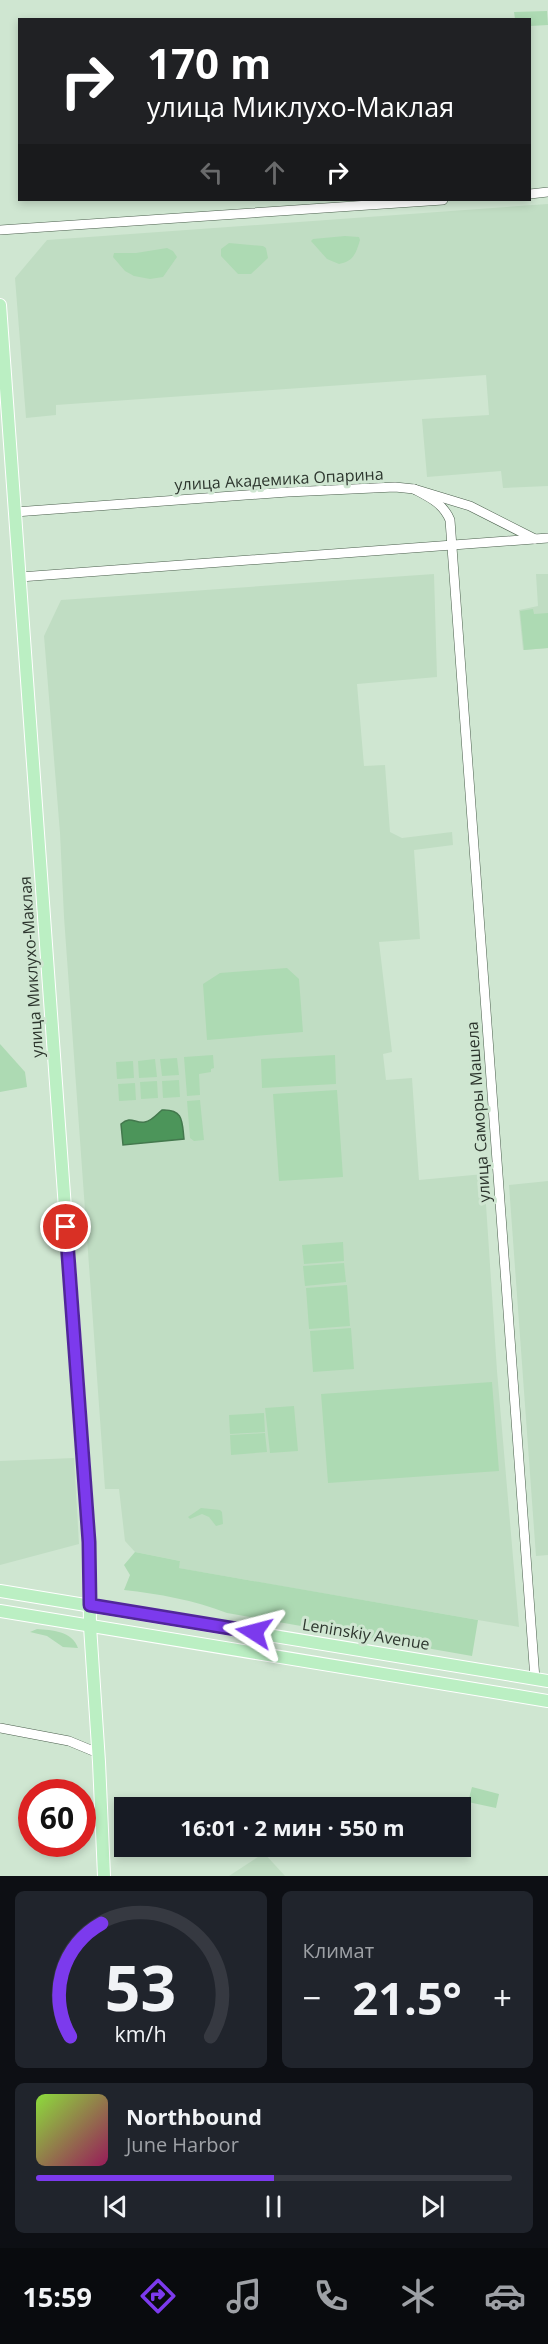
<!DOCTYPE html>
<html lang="ru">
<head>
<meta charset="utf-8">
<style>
	:root { --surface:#171b24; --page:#20242c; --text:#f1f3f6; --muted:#9ea1a6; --line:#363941; --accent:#7c3aed }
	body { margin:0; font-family:"Open Sans",sans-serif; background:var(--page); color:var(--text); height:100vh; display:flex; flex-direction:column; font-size:22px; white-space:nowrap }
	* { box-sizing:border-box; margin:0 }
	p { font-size:20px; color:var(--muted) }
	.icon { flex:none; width:33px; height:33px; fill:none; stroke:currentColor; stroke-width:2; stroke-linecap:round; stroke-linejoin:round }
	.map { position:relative; height:1876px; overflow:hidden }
	.details { display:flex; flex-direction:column; gap:15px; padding:15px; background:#0d0f14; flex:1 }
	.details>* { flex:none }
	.hud { position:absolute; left:18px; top:18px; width:513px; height:183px; border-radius:0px; box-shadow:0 3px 9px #0003; background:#202124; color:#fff; overflow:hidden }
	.speed { position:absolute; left:18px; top:1779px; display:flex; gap:12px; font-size:30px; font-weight:700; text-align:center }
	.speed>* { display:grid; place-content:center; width:78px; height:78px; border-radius:50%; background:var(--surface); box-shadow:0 3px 9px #0003; line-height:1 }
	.speed .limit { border:9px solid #d22; background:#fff; color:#111 }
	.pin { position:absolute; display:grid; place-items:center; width:51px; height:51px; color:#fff; margin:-26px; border:3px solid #fff; border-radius:50%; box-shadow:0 2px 6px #0007 }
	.me { position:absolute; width:66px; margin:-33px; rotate:279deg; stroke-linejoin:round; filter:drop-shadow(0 0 4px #0008) }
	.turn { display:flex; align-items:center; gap:21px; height:126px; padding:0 30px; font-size:27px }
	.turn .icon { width:78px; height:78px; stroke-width:2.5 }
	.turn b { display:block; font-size:42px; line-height:51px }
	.lanes { display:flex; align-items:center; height:57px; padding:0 30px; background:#0003; justify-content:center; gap:30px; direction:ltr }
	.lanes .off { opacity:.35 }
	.big { font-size:45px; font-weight:700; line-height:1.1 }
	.details .widget { flex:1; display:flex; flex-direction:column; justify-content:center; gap:9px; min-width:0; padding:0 21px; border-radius:9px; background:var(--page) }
	.details .dial { align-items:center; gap:0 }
	.dial svg { height:156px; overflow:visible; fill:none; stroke:var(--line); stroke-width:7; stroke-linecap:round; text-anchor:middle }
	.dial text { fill:var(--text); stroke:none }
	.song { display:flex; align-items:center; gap:18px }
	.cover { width:72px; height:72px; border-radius:9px; background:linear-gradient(135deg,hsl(90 70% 55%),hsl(330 70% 35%)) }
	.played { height:6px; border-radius:3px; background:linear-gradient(90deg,var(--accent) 50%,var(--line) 50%) }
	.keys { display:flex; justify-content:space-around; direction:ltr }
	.heat { display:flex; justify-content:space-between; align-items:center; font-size:33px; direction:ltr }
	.details .tiles { flex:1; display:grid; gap:15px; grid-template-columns:1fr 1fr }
	.widget:last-child { grid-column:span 2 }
	.trip { position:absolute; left:114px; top:1797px; width:357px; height:60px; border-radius:0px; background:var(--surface); box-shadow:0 3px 9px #0003; font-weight:700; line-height:60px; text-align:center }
	.tab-bar { display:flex; height:96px; justify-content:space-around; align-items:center; background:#090b0e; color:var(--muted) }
	.tab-bar .icon { width:42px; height:42px }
	.tab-bar .current { color:var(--accent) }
	.tab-bar b { font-size:27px; color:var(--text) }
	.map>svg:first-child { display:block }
</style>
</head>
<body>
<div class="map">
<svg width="548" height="1876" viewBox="0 0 548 1876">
	<rect width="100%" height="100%" fill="#cfe6d1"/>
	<g fill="#c0ddc3">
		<polygon points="548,204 548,486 503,488 501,471 427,477 422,419 489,415 486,375 56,405 56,415 26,418 15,278 47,240"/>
		<polygon points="434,574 437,677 357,684 364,766 385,765 390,832 402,838 452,832 453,845 414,850 420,939 379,942 392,1052 383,1054 386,1080 412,1078 419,1180 484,1174 497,1371 519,1627 178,1568 180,1561 135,1552 125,1541 119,1489 105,1489 64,917 60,833 44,636 61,600"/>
		<polygon points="536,574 548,574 548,648 523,650 519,610 538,606"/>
		<polygon points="548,1181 548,1555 536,1556 509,1185"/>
		<polygon points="74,1458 79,1544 0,1565 0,1461"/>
		<polygon points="264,1853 285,1876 229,1876"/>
	</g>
	<g fill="#addab3">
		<polygon points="547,11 548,25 530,26 530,20 515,19 514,12"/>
		<path d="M345,236L359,237L360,240C356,253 354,261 339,264L327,259L311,241L313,239Z"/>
		<polygon points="229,243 263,246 266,248 268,258 251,274 238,274 221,256 221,249"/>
		<polygon points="167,248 173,251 177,257 163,277 150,279 134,276 125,271 113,257 114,253 136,253"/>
		<polygon points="533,609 534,614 548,613 548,648 524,650 520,611"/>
		<polygon points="287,968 299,979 303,1032 207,1040 203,984 220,973"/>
		<polygon points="0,1044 25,1072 27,1087 0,1092"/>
		<polygon points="213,1055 214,1068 211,1069 211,1072 199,1074 200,1095 187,1096 184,1057"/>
		<polygon points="335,1055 336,1084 262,1088 261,1059"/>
		<polygon points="177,1058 179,1075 162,1076 160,1059"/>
		<polygon points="155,1059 157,1077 139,1078 138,1061"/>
		<polygon points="133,1061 134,1078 117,1079 116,1062"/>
		<polygon points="179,1080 180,1097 163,1098 162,1081"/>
		<polygon points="157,1081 158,1098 141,1099 140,1082"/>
		<polygon points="135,1083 136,1100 119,1101 118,1084"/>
		<polygon points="337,1090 343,1177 279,1181 273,1094"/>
		<polygon points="200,1100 204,1140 194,1141 190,1138 187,1101"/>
		<polygon points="343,1242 344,1261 304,1264 302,1245"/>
		<polygon points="344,1263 346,1282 305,1286 303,1266"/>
		<polygon points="347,1285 350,1326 309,1329 306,1288"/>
		<polygon points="351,1328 354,1369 313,1372 310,1331"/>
		<polygon points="492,1382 499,1471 328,1483 321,1394"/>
		<polygon points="294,1406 298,1451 270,1453 265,1408"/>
		<polygon points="264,1413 265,1432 230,1434 229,1415"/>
		<polygon points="265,1433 267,1452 231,1455 230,1435"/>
		<polygon points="201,1508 220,1510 222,1512 223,1524 216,1526 209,1517 202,1514 190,1519 188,1517"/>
		<path d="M135,1552L180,1561L179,1568L478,1620L472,1656L227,1613C194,1600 159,1594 124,1590L130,1575L124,1565Z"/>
		<path d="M37,1629C52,1630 72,1631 78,1648L63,1647L47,1636L30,1632Z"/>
		<polygon points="472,1787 499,1794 496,1808 468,1802"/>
	</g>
	<path fill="#4c955a" stroke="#43784d" stroke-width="1.5" d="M162,1110C184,1109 182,1122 184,1139L123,1145L121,1124C131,1115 135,1124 145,1122C152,1121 157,1114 162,1110Z"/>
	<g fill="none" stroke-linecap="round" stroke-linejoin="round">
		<defs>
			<g id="minor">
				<polyline points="530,194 548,192"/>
				<polyline points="0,230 443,200"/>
				<path d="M414,489C429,497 443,503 450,520L535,1679"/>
				<polyline points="15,512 288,492 395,487 414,489 470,506 535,539"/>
				<polyline points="20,577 548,538"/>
				<polyline points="0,1728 69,1741 98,1753"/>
			</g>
			<g id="major">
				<polyline points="0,305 89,1542 90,1626 99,1762 104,1876"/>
				<polyline points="0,1591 548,1681"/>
				<polyline points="0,1611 548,1701"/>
			</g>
		</defs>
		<use href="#minor" stroke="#4a5e4c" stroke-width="10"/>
		<use href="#major" stroke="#fff" stroke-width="14"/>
		<use href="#minor" stroke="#fff" stroke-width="9"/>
		<use href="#major" stroke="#bbefc3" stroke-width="12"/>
	</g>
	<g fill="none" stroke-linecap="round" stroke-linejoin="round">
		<defs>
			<polyline id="route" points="66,1227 89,1542 90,1605 254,1632"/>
		</defs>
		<use href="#route" stroke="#51269a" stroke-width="15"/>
		<use href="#route" stroke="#7c3aed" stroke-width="10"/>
	</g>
	<g text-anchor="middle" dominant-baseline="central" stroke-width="6" stroke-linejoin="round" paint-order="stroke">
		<g font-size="16" fill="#2d362e" stroke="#cfe6d1">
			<text transform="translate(279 479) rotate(-3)">улица Академика Опарина</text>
			<text transform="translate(31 967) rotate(-94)">улица Миклухо-Маклая</text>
			<text transform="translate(478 1112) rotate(-94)">улица Саморы Машела</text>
			<text transform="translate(366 1634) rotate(9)">Leninskiy Avenue</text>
		</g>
	</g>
</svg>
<div class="speed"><div class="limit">60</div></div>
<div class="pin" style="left:66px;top:1227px;background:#d93025"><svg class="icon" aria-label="arrive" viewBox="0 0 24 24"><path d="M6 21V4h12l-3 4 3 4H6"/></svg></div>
<svg class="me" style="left:254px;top:1632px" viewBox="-20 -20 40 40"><path d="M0-17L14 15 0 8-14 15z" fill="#7c3aed" stroke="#fff" stroke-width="4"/></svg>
<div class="trip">16:01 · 2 мин · 550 m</div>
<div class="hud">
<div class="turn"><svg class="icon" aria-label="right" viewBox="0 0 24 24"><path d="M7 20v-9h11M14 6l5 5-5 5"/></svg><div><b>170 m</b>улица Миклухо-Маклая</div></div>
<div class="lanes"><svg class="icon off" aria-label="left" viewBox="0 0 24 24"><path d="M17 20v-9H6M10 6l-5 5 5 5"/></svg><svg class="icon off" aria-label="ahead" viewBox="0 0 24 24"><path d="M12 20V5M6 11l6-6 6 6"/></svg><svg class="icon" aria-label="right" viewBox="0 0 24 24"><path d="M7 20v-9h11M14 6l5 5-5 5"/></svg></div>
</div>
</div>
<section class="details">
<div class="tiles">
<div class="widget dial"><svg viewBox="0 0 100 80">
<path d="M14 69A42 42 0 1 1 86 69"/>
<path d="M14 69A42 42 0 0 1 30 11" stroke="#7c3aed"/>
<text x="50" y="56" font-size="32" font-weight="700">53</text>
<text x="50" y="72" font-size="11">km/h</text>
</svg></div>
<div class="widget"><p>Климат</p>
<div class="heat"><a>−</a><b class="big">21.5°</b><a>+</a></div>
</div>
<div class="widget">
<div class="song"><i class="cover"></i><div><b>Northbound</b><p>June Harbor</p></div></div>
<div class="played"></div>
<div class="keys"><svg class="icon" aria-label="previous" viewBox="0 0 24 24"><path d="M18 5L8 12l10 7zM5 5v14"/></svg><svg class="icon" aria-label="pause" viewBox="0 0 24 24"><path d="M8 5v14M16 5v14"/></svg><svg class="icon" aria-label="next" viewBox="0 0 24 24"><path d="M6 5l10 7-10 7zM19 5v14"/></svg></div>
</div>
</div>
</section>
<nav class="tab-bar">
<b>15:59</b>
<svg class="icon current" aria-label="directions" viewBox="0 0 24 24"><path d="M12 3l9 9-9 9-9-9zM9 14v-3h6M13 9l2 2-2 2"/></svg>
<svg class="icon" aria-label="music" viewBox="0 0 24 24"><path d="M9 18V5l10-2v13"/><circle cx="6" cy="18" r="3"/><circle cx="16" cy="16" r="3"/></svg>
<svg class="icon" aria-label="phone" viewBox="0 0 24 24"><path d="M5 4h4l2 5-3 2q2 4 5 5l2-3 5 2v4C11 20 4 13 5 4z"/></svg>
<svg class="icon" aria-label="climate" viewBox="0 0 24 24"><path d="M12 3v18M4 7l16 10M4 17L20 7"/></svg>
<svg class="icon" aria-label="car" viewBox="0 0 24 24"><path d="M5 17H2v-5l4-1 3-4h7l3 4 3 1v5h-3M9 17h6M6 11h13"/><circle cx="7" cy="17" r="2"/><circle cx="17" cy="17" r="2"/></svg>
</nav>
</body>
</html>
